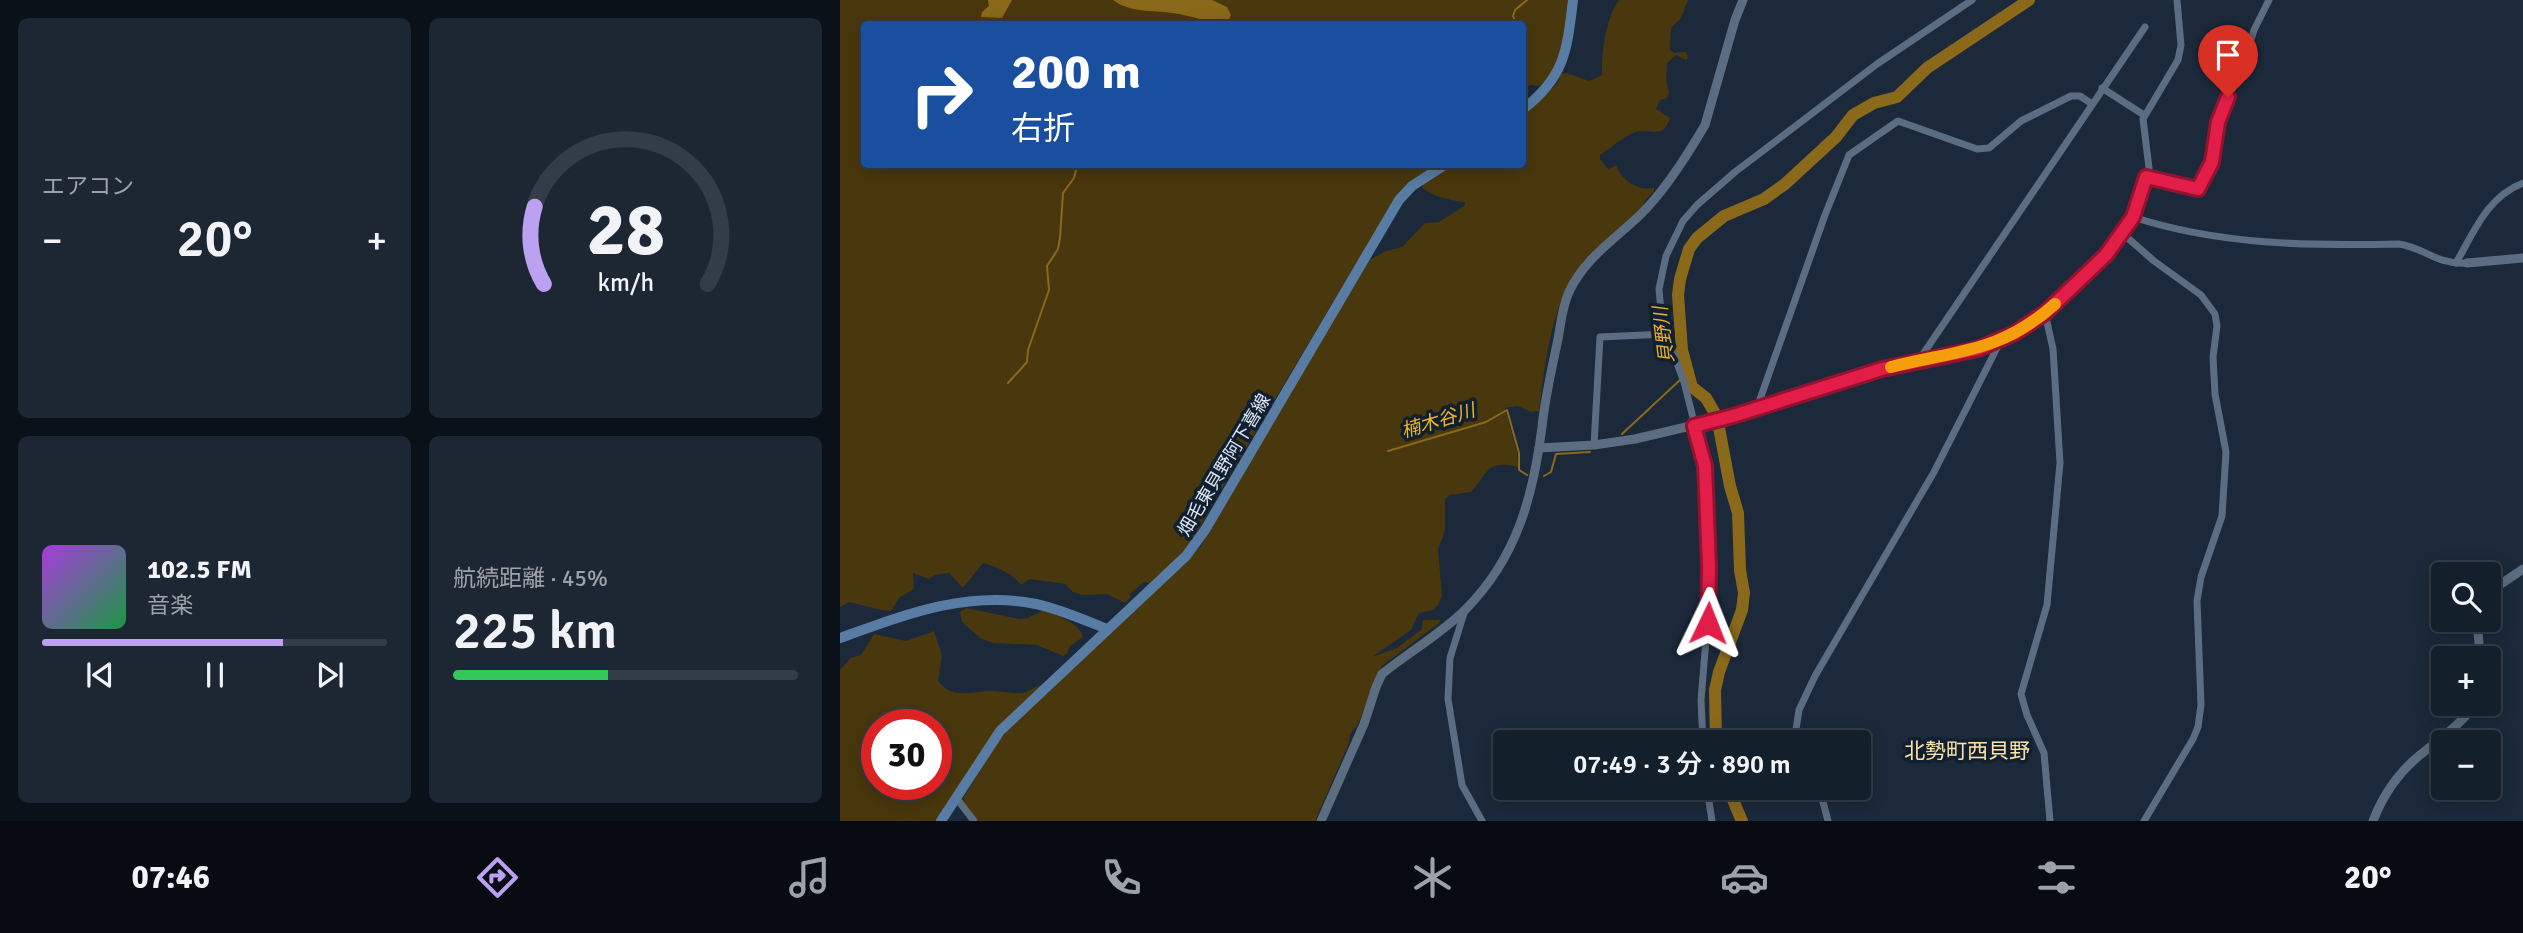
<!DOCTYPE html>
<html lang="ja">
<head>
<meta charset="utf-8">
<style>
	:root { --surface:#141f2c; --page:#1d2734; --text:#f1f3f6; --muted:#9da2a9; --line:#333d48; --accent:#bca0f2 }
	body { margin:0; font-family:Signika,"Noto Sans JP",sans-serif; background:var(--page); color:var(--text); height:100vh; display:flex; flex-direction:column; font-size:26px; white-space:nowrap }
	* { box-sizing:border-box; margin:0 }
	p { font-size:23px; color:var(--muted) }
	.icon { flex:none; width:38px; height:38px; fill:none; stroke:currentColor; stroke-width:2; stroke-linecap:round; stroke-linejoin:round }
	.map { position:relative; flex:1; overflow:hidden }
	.drawer { display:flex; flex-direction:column; gap:18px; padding:18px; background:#0b1118; width:840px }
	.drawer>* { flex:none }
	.top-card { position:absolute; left:21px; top:21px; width:665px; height:147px; border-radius:7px; box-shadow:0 4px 18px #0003,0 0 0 2px var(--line); background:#1a4fa0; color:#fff; overflow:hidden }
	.fabs { position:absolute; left:1591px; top:562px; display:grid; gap:14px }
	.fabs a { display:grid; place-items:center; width:70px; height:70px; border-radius:7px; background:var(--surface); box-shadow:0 4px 18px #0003,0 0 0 2px var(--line); font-size:35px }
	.speed { position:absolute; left:21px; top:709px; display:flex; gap:14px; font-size:35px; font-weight:700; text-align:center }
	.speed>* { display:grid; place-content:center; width:91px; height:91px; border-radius:50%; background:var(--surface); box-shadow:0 4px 18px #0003,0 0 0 2px var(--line); line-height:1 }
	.speed .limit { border:10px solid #d22; background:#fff; color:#111 }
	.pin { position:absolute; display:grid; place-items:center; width:60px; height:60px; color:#fff; margin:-72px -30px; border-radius:50% 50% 50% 0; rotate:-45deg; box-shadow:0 0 7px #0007 }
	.pin .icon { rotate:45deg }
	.me { position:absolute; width:77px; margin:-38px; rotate:2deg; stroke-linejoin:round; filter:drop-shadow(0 0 5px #0008) }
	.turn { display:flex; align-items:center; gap:24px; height:147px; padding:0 35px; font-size:32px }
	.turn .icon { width:91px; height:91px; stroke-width:2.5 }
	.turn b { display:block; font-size:49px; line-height:60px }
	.big { font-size:52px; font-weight:600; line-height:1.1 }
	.drawer .tile { flex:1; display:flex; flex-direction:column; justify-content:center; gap:10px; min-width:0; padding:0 24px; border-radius:10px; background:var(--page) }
	.drawer .dial { align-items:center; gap:0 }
	.dial svg { height:182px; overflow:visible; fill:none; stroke:var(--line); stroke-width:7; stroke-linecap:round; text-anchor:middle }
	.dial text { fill:var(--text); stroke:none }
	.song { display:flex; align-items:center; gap:21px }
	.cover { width:84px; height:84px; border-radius:10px; background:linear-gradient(135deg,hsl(280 70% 55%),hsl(140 70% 35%)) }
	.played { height:7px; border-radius:4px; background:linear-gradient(90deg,var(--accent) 70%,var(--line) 70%) }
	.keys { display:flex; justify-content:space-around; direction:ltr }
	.heat { display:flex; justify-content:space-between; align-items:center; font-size:38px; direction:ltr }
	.charge { height:10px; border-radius:5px; background:linear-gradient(90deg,#34c759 45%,var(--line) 0) }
	.drawer .tiles { flex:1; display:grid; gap:18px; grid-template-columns:repeat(2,1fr) }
	.trip { position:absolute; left:653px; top:730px; width:378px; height:70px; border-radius:7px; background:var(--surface); box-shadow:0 4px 18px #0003,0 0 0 2px var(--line); font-weight:600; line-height:70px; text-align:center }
	.tabs { display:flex; height:112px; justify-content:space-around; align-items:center; background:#080c12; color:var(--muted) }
	.tabs .icon { width:49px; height:49px }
	.tabs .current { color:var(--accent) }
	.tabs b { font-size:32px; color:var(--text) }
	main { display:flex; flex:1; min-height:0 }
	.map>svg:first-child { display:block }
</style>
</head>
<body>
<main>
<section class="drawer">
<div class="tiles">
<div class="tile"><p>エアコン</p>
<div class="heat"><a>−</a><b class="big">20°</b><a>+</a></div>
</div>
<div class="tile dial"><svg viewBox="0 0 100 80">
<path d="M14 69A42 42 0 1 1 86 69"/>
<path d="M14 69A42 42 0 0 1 10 35" stroke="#bca0f2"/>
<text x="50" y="56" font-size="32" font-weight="700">28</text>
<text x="50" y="72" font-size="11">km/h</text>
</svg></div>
<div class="tile">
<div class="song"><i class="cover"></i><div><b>102.5 FM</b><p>音楽</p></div></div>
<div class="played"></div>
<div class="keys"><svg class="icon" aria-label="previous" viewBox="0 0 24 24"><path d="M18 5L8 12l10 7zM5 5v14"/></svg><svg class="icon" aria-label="pause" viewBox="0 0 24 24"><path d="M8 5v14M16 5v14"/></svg><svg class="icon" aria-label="next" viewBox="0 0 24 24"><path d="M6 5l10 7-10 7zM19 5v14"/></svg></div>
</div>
<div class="tile"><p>航続距離 · 45%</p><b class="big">225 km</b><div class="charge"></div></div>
</div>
</section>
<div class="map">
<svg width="1683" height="821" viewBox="0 0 1683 821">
	<rect width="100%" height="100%" fill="#1b293a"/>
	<g fill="#49370d" fill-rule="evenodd">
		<path d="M0,0H728C725,30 725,67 699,86L691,85L683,89L682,24H24V164L596,165L566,185L549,208L368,512C352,543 337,562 309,583L304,582L290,594L291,597L285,603L267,594L242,595L233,592L225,584L190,579L183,584H180C171,572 156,567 143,563L123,588L109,573L95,575L89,579L73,573L74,589L59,598L51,611L41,610L9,602L0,607Z"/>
		<path d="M779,0H848L841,18L831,28L830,50L834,53L846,52L848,58L846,60L836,55L827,63L826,80L829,93L827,98L820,100L816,109L830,118C823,142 808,126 793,133C782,138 771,148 760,155V159L768,169L777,165C778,175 791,186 802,188C806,189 810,188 814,188V192C802,200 806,204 798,212C778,233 752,247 736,272C710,311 705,366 699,411L691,412L678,406L665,408L677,452L678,467C647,459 648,473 631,492L610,495L605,499V530L598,550L602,595L598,605L593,610L579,613L571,630L532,657L557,648L582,629L583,620H600L599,623L542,666L517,726L510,734L509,743L475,821H138L123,802L124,797L158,742L172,725L361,546L378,512L526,262L546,251L562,247L585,223L599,222L624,206L625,202C611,201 593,196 582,188L584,182L612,165L682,164L683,115L717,84L721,74L727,73L749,81L762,75C761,55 766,16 779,0Z"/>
		<path d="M126,608L179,619L188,618L204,610C217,616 239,622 243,637L230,646L227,654L223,656L197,645L153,643L140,638L122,622L120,612Z"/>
		<path d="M94,631L102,656L98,681C112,699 129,692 149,691C160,691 172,694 183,693C190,691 196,686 203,684L174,713L98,821H0V670L11,658L21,655L34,634L66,641ZM37,724H96V784H37Z"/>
	</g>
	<g fill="#8a691b">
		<polygon points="148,0 172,0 162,18 141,17 142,12 149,6"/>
		<path d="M273,0H372L387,7L391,15L387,23L376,24L367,21L362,23L360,19C351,17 342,14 332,13C312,10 290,13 273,0Z"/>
	</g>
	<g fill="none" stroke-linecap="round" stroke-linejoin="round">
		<g stroke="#8a691b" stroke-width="2">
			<polyline points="676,24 673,16 675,10 687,0"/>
			<polyline points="168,383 187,362 188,350 209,290 207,266 218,249 220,238 223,193 234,178 237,166 241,164"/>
			<polyline points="782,434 840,380"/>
			<polyline points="548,451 646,422 667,410 679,453 679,470 687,475"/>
			<polyline points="704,476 711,472 716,454 750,452"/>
			<polyline points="884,799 890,791"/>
		</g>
		<g stroke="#8a691b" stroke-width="12">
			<polyline points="876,742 875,690 879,672 902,610 904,593 900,570 898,513 890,486 877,417 866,398 852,387 842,350 838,295 840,279 849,249 857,238 884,216 924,199 945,184 996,137 1013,115 1034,103 1057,97 1087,68 1189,0"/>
			<polyline points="888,788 902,821"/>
		</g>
		<g stroke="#5c6d81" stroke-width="7">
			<polyline points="1262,88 1304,115"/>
			<polyline points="1306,177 1358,189 1372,162 1378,122 1405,59 1414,30 1429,0"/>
			<path d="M1293,217C1379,245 1469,246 1559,244C1586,248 1596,265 1627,263"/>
			<polyline points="1282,233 1314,261 1361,295 1375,314 1377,326 1373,357 1375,394 1386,452 1382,516 1361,577 1357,601 1361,705 1358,727 1353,739 1304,821"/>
			<path d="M1616,263C1634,232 1647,197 1683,183"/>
			<polyline points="1079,360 1305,27"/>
			<polyline points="919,408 919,402 985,215 1009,155 1058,121 1137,149 1149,148 1181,121 1231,96 1240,96 1252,104"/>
			<polyline points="754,445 760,337 826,334"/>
			<polyline points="625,610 610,658 608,699 622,785 642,821"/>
			<polyline points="863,742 861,700 868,615 869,567 865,466 844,382 822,323 819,289 826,256 843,221 857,205 895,172 1037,64 1132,0"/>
			<polyline points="954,742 959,710 975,676 1094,472 1161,340"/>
			<polyline points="867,788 872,821"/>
			<polyline points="974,788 983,802 988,821"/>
			<polyline points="117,799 134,821"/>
			<polyline points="1210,821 1204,753 1187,715 1181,694 1207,605 1220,463 1213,349 1205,313 1266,255 1293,217 1309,168 1303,119 1338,60 1341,45 1337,0"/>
		</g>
		<g stroke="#5c6d81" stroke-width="9">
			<polyline points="1627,263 1683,258"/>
			<polyline points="699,448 754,445 795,439 893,416 1042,369 1138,349 1175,333 1205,313"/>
			<polyline points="1648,597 1658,586 1683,569"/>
			<polyline points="1640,620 1638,630 1640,658"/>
			<path d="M481,821L524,724L536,687L542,674C569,652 601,634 626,609C677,557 693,497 702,427C705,397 712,368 718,339C721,323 722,307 729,292C744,259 774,240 800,215C824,192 848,154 865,125L895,20L903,0"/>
			<path d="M1533,821C1543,795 1558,773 1580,755C1601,738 1619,726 1636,704"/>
		</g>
		<g stroke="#587ca4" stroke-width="10">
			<path d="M682,110C725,77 727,51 733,0"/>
			<path d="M0,638C64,615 127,590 196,604C220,609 244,620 267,629"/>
			<polyline points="101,821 160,731 346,556 365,530 559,200 572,186 606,164"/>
		</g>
	</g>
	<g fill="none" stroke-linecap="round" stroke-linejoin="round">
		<defs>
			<polyline id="route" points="868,623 869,567 865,466 854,426 893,416 1042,369 1138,349 1175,333 1205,313 1266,255 1293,217 1306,177 1358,189 1372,162 1378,122 1388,97"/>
		</defs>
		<use href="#route" stroke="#92132f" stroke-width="18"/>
		<use href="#route" stroke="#e11d48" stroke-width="12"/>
		<path stroke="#f59e0b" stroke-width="12" d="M1051,367C1118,350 1160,353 1215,304"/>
	</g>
	<g text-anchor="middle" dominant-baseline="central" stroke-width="7" stroke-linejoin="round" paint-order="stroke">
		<g font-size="18" fill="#dfe8f4" stroke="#112030">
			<text transform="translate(384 465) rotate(-59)">畑毛東貝野阿下喜線</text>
		</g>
		<g font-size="19" font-style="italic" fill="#eeb428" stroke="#112030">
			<text transform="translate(824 335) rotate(-97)">貝野川</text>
			<text transform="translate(598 421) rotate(-17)">楠木谷川</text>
		</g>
		<g font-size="21" fill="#fee1a7" stroke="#112030">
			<text x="1127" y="751">北勢町西貝野</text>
		</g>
	</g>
</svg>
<div class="fabs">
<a><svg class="icon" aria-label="search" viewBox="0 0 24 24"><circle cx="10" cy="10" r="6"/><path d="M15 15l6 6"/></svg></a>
<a>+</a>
<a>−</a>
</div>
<div class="speed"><div class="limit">30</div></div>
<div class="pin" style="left:1388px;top:97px;background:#d93025"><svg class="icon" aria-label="arrive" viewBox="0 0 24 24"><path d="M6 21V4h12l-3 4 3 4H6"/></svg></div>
<svg class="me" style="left:868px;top:623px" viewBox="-20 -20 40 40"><path d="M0-17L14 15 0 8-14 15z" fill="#e11d48" stroke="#fff" stroke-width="4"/></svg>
<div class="trip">07:49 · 3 分 · 890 m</div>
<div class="top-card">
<div class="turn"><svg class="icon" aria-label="right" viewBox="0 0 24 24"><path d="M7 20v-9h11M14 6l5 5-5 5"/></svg><div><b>200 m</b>右折</div></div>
</div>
</div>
</main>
<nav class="tabs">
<b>07:46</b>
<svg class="icon current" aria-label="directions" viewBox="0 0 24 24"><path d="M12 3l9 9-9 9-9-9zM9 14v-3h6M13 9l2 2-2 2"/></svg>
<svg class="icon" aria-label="music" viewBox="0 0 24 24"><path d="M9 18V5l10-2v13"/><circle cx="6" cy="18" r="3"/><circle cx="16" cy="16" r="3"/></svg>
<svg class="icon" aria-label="phone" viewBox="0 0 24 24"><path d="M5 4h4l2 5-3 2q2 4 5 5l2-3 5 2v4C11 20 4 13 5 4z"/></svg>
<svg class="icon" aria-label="climate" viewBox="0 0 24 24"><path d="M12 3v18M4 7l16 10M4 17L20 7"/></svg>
<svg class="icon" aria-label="car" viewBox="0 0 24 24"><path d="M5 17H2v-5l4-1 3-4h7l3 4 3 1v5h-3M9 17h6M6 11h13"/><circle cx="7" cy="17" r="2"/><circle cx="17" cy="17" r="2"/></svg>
<svg class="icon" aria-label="filters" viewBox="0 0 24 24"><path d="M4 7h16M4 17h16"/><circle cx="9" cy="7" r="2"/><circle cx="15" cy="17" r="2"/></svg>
<b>20°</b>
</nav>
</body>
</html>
